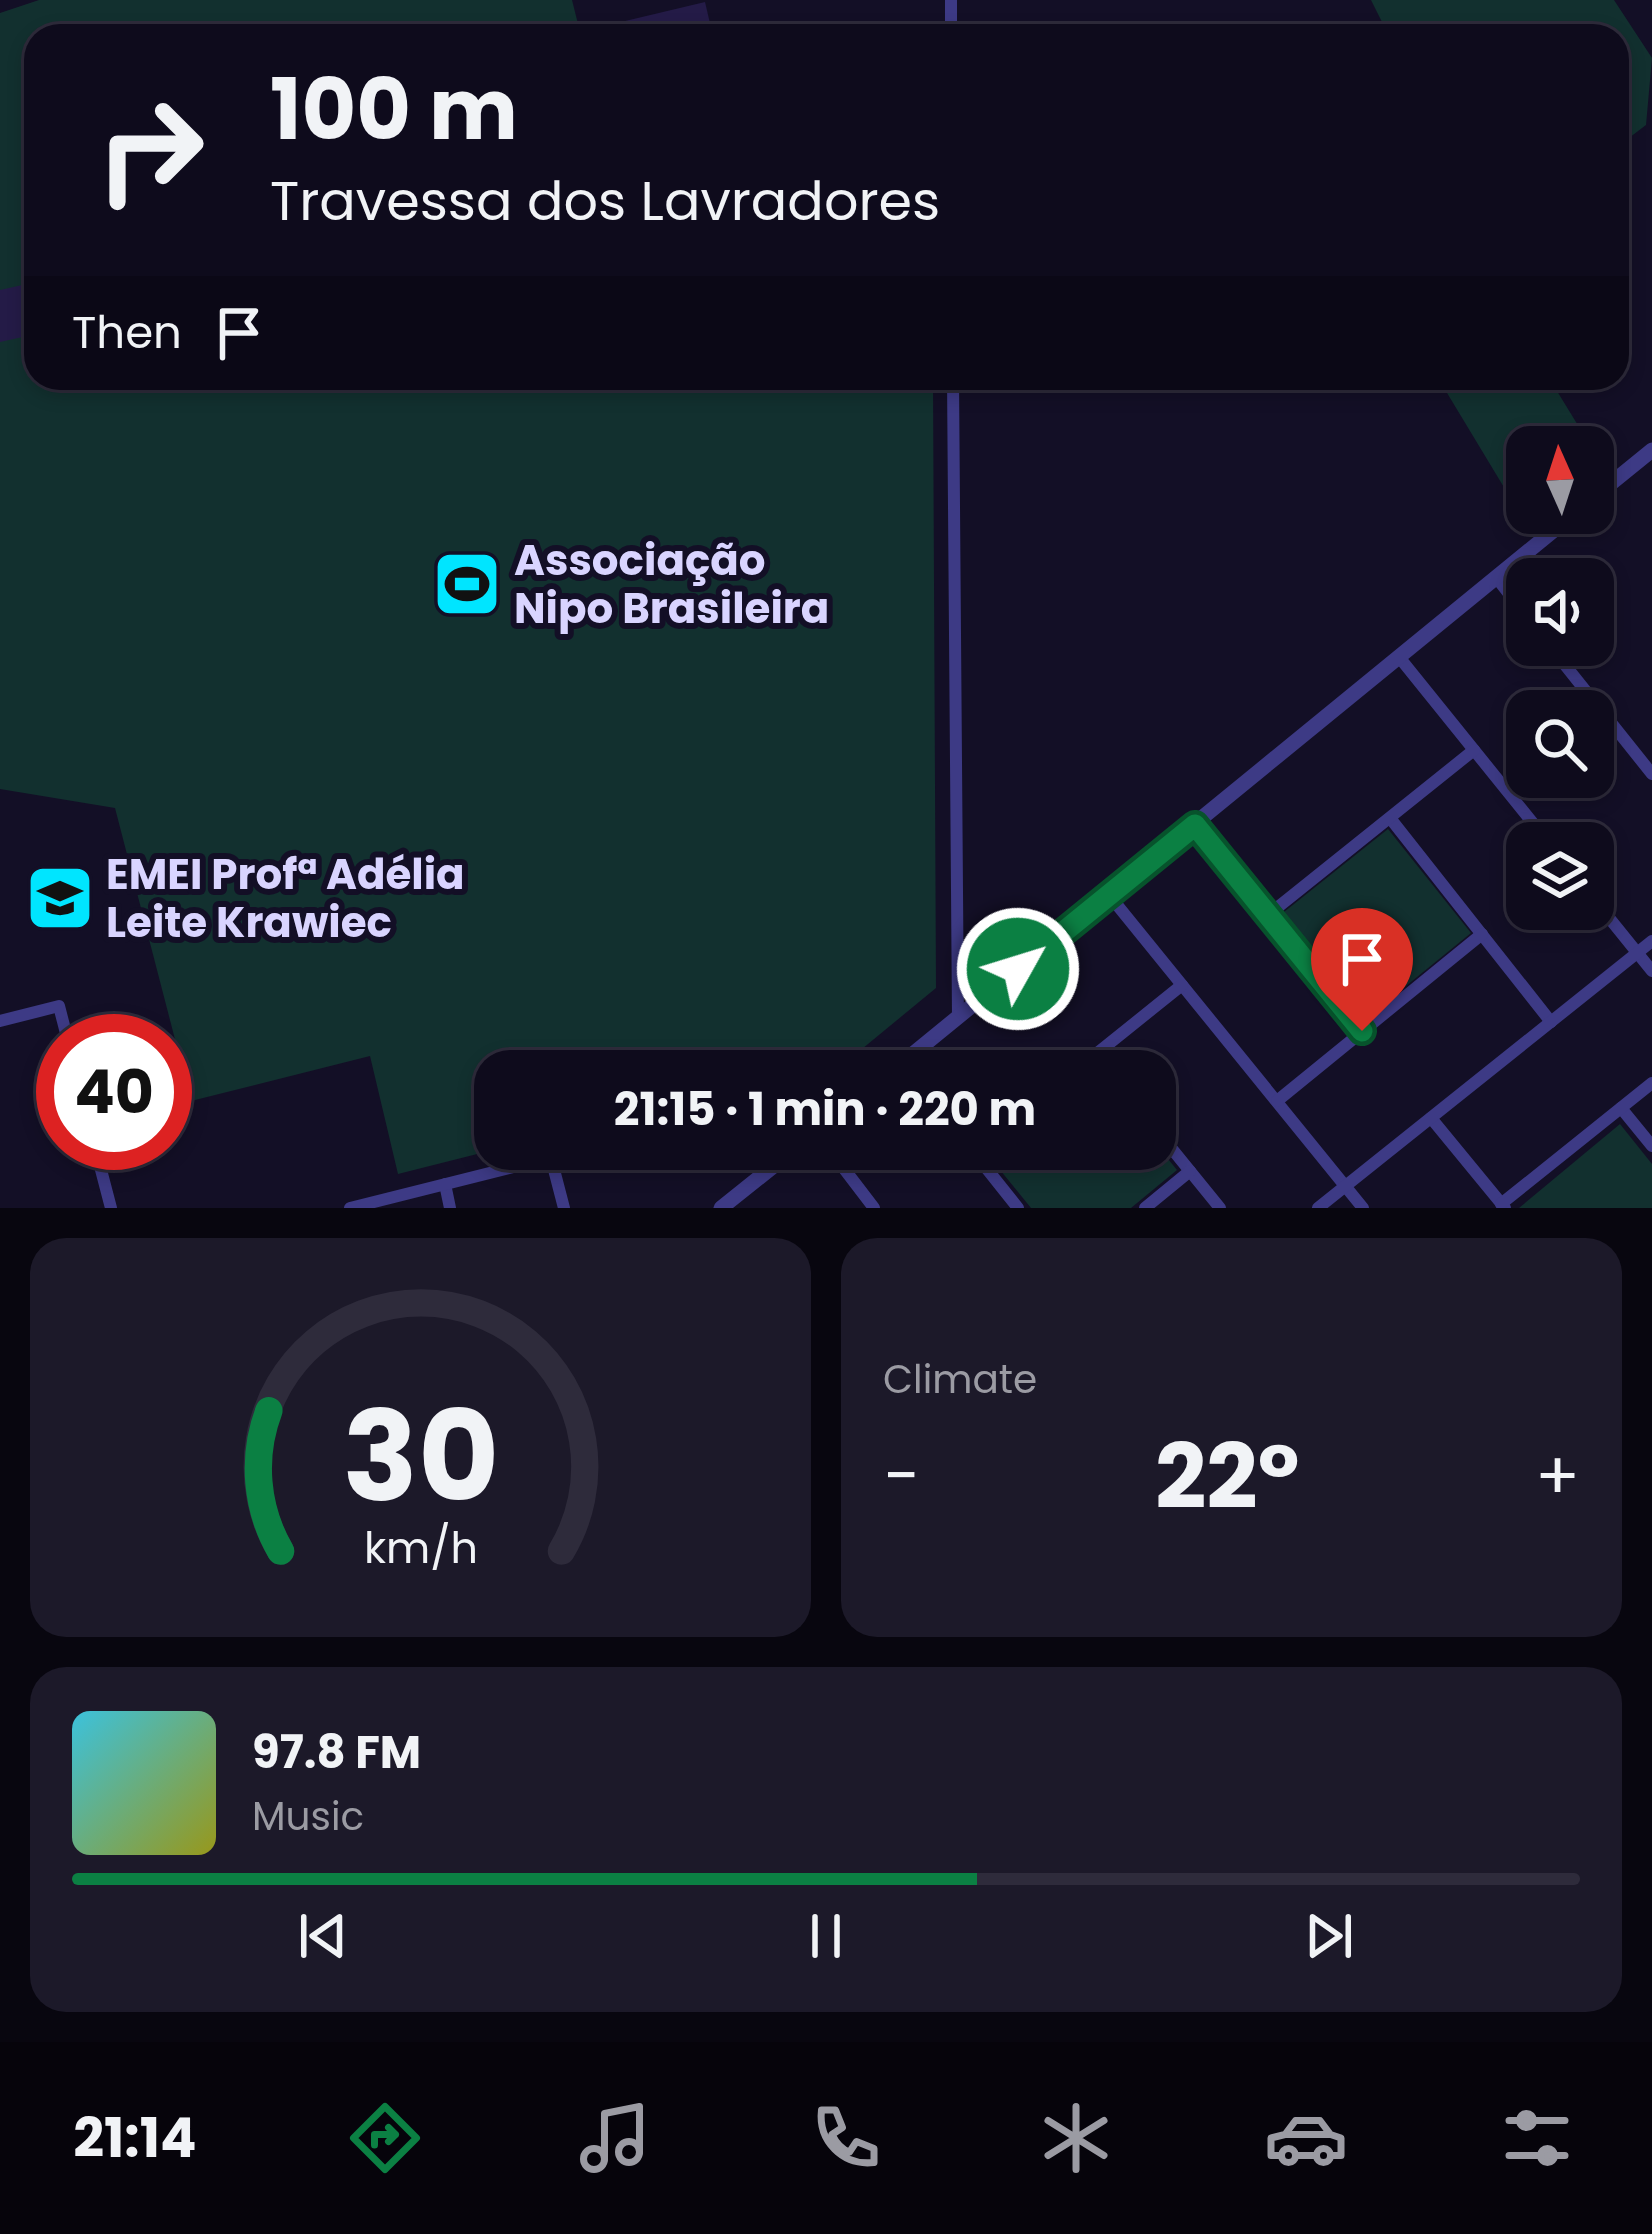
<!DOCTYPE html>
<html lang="en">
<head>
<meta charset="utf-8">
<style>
	:root { --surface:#0e0b1c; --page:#1c1929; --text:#f1f3f6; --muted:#9b9ba3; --line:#2e2b3b; --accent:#0b8043 }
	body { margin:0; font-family:Poppins,sans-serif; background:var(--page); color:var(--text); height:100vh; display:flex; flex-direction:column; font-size:45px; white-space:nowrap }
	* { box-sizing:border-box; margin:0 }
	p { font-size:39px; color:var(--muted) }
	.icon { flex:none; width:66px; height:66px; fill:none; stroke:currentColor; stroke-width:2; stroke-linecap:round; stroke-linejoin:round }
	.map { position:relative; height:1208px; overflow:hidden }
	.details { display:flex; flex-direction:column; gap:30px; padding:30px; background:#08060f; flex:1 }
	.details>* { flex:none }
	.top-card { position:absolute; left:24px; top:24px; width:1605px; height:366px; border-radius:36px; box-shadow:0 6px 18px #0003,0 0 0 3px var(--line); background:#0e0b1c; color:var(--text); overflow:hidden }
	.needle { width:78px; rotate:357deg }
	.tools { position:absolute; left:1506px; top:426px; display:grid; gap:24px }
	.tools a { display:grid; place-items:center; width:108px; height:108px; border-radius:24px; background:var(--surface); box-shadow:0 6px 18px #0003,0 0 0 3px var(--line); font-size:60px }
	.speed { position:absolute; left:36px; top:1014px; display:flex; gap:24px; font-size:60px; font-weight:700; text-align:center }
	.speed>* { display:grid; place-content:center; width:156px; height:156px; border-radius:50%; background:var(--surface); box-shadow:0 6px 18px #0003,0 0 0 3px var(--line); line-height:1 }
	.speed .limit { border:18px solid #d22; background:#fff; color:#111 }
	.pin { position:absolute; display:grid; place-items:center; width:102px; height:102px; color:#fff; margin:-123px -51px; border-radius:50% 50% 50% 0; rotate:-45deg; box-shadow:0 0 12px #0007 }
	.pin .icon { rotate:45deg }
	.me { position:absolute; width:132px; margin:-66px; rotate:51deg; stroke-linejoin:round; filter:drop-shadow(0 0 9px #0008) }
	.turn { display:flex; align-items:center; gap:42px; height:252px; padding:0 48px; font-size:54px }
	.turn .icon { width:156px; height:156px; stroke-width:2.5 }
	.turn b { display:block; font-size:84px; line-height:102px }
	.then { display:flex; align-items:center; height:114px; padding:0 48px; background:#0003; gap:24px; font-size:45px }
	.big { font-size:90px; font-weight:700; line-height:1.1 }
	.details .tile { flex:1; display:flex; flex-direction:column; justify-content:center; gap:18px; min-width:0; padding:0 42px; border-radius:36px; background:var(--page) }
	.details .dial { align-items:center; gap:0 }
	.dial svg { height:312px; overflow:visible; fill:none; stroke:var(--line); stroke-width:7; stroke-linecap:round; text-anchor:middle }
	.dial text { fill:var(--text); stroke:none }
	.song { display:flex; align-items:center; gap:36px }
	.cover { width:144px; height:144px; border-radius:18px; background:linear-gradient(135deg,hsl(190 70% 55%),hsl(60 70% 35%)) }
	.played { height:12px; border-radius:6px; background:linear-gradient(90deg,var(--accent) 60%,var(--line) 60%) }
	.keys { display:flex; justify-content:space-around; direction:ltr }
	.heat { display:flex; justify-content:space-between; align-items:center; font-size:66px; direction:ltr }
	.details .tiles { flex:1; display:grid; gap:30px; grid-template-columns:1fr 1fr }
	.tile:last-child { grid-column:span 2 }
	.trip { position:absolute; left:474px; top:1050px; width:702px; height:120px; border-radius:36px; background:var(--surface); box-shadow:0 6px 18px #0003,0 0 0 3px var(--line); font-weight:700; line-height:120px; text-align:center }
	.menu { display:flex; height:192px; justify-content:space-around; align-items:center; background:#06040b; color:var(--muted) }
	.menu .icon { width:84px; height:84px }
	.menu .active { color:var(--accent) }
	.menu b { font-size:54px; color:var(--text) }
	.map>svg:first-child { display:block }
</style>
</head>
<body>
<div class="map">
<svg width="1652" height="1208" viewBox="0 0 1652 1208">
	<rect width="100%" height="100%" fill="#130f26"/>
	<g fill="#12302f">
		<polygon points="39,0 572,0 581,36 36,36 36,378 933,378 936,988 851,1058 800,1071 495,1071 497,1149 398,1174 370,1056 191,1101 115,808 0,789 0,13"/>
		<polygon points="1371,0 1614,0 1652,58 1646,125 1617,147 1617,36 1389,36"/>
		<polygon points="1438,378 1549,378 1587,440 1575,447 1527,447 1527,476 1505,489"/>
		<polygon points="1388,829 1471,933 1363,1021 1279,916"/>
		<polygon points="1620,1124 1652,1164 1652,1208 1519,1208"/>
		<polygon points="1155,1143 1177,1170 1131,1208 1031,1208 987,1154 993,1149 1155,1149"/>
	</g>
	<g fill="#241b47">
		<polygon points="705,2 713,36 625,36 621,22"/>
		<polygon points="36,282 36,334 0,342 0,290"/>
	</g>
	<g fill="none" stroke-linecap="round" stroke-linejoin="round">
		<g stroke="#3d3a85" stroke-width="12">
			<polyline points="951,0 951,36"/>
			<polyline points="953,378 958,1018"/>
			<polyline points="1496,577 1527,617"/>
			<polyline points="1549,645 1652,774"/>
			<polyline points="1399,657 1549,843"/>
			<polyline points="1390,818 1551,1022"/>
			<polyline points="1195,825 1362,1032"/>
			<polyline points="1109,895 1363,1208"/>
			<polyline points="1593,898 1652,971"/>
			<polyline points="1268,915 1474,750"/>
			<polyline points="0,1021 59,1006 68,1041"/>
			<polyline points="1096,1054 1109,1071"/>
			<polyline points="1075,1071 1182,985"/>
			<polyline points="1277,1101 1482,934"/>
			<polyline points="1621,1108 1652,1146"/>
			<polyline points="1431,1118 1505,1208"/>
			<polyline points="1155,1128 1220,1208"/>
			<polyline points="94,1143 111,1208"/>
			<polyline points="829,1149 874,1208"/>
			<polyline points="971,1149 1018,1208"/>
			<polyline points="551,1158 564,1208"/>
			<polyline points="445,1184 450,1208"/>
			<polyline points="1501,1204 1652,1083"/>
			<polyline points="350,1208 585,1149"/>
			<polyline points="1145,1208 1190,1171"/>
			<polyline points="1318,1208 1652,941"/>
		</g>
		<g stroke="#3d3a85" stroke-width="15">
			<polyline points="1593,498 1652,450"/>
			<polyline points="892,1071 1575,513"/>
			<polyline points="721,1208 795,1149"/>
		</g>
	</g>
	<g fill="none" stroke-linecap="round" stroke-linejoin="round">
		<defs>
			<polyline id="route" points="1018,969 1195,825 1362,1031"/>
		</defs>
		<use href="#route" stroke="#07532c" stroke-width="30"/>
		<use href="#route" stroke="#0b8043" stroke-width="21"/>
	</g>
	<defs>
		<symbol id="stadium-square" viewBox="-11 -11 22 22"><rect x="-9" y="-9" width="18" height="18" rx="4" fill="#00e5ff" stroke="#130f26"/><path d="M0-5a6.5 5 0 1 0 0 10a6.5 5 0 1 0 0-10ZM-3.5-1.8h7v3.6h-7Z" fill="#111"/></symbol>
		<symbol id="school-square" viewBox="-11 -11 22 22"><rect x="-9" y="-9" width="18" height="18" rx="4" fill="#00e5ff" stroke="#130f26"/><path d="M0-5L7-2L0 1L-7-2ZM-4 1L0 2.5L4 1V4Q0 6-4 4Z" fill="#111"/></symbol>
	</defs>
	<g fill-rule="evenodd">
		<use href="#stadium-square" x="429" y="546" width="76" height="76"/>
		<use href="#school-square" x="22" y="860" width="76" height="76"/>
	</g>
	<g text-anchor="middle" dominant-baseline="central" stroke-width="12" stroke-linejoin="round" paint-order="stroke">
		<g font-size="42" font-weight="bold" fill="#d9d4ff" stroke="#130f26" text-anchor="start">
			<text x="514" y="560">Associação<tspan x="514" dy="48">Nipo Brasileira</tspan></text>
			<text x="106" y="874">EMEI Profª Adélia<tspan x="106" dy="48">Leite Krawiec</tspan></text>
		</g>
	</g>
</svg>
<div class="tools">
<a><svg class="needle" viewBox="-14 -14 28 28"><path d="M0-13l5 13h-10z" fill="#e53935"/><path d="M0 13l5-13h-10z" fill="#9b9ba3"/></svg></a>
<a><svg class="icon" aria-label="sound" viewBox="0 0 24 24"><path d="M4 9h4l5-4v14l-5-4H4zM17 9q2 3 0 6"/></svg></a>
<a><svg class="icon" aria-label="search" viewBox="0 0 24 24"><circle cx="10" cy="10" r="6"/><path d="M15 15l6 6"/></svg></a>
<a><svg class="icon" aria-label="layers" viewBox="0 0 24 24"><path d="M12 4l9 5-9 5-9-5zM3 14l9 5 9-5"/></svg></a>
</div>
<div class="speed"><div class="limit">40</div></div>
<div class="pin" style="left:1362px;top:1031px;background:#d93025"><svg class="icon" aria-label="arrive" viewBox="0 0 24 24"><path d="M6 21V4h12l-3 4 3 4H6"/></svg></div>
<svg class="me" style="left:1018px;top:969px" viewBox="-20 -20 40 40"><circle r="17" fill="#0b8043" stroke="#fff" stroke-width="3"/><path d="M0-11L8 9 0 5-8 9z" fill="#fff"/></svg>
<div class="trip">21:15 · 1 min · 220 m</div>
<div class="top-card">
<div class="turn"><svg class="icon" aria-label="right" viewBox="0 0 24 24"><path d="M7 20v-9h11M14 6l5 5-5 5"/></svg><div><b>100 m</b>Travessa dos Lavradores</div></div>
<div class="then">Then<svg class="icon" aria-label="arrive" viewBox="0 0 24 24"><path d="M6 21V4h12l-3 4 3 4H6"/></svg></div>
</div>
</div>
<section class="details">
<div class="tiles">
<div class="tile dial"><svg viewBox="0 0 100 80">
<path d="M14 69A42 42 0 1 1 86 69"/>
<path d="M14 69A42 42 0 0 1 11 33" stroke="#0b8043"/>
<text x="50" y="56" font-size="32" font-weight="700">30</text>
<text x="50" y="72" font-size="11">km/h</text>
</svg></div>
<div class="tile"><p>Climate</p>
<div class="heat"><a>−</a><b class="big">22°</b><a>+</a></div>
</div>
<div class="tile">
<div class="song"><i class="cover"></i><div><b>97.8 FM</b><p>Music</p></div></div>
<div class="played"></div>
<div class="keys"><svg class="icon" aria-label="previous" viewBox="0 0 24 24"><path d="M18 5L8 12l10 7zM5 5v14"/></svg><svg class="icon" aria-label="pause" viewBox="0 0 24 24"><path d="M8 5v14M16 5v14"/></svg><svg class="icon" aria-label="next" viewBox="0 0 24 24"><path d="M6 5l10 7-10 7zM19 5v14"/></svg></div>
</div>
</div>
</section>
<nav class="menu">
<b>21:14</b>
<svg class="icon active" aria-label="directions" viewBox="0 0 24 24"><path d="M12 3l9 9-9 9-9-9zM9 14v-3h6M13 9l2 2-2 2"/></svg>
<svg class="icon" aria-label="music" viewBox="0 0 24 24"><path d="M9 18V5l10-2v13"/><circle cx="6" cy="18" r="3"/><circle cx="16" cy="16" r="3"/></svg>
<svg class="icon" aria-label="phone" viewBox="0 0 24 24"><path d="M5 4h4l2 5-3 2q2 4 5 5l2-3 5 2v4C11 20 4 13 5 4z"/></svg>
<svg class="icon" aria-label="climate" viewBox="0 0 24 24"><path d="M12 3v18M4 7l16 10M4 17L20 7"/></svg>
<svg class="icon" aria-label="car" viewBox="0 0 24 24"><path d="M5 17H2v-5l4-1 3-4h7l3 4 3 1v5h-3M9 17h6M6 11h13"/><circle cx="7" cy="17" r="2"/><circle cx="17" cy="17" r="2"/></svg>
<svg class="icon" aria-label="filters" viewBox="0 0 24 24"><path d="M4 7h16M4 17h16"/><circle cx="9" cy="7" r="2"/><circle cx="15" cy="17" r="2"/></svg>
</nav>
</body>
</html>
